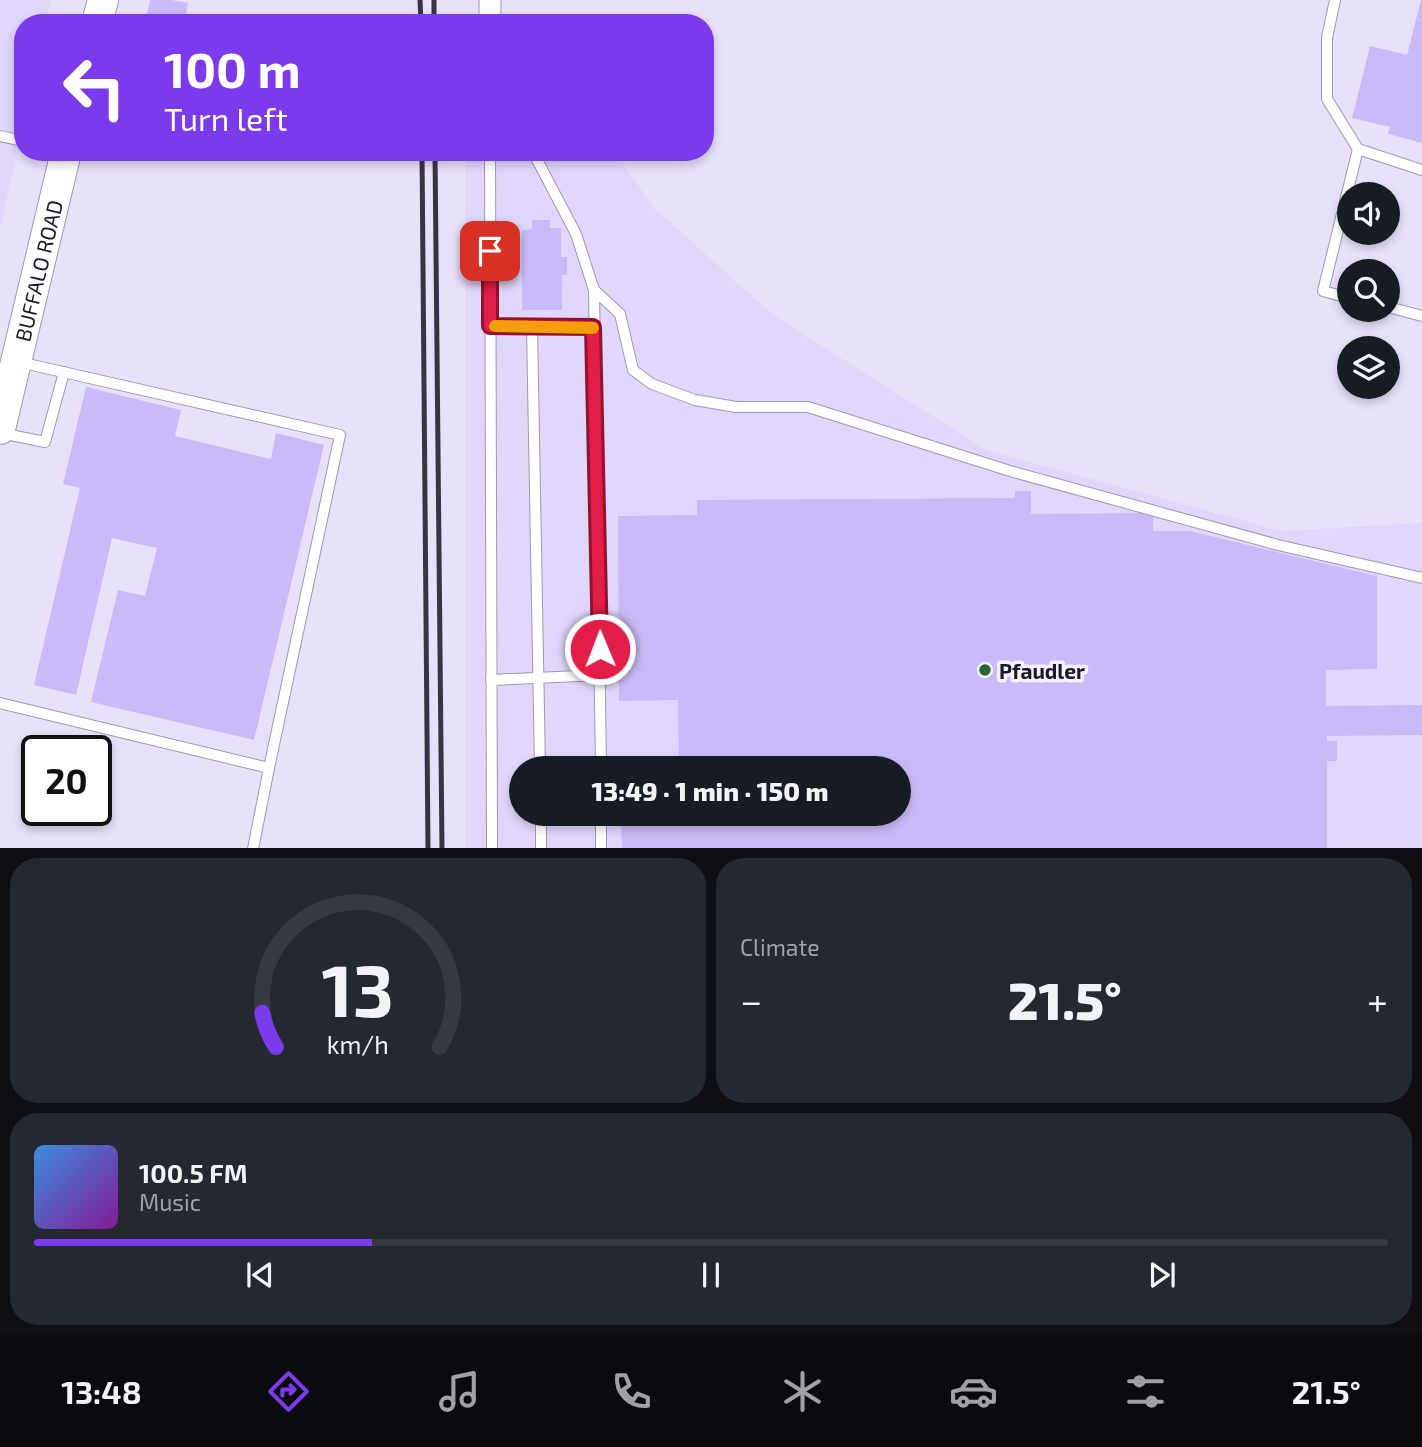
<!DOCTYPE html>
<html lang="en">
<head>
<meta charset="utf-8">
<style>
	:root { --surface:#171b24; --page:#242831; --text:#f1f3f6; --muted:#9ea1a6; --line:#363941; --accent:#7c3aed }
	body { margin:0; font-family:"Exo 2",sans-serif; background:var(--page); color:var(--text); height:100vh; display:flex; flex-direction:column; font-size:26px; white-space:nowrap }
	* { box-sizing:border-box; margin:0 }
	p { font-size:23px; color:var(--muted) }
	.icon { flex:none; width:38px; height:38px; fill:none; stroke:currentColor; stroke-width:2; stroke-linecap:round; stroke-linejoin:round }
	.map { position:relative; height:848px; overflow:hidden }
	.side { display:flex; flex-direction:column; gap:10px; padding:10px; background:#0d0f14; flex:1 }
	.side>* { flex:none }
	.guide { position:absolute; left:14px; top:14px; width:700px; height:147px; border-radius:28px; box-shadow:0 4px 10px #0003; background:#7c3aed; color:#fff; overflow:hidden }
	.buttons { position:absolute; left:1337px; top:182px; display:grid; gap:14px }
	.buttons a { display:grid; place-items:center; width:63px; height:63px; border-radius:50%; background:var(--surface); box-shadow:0 4px 10px #0003; font-size:35px }
	.speed { position:absolute; left:21px; top:735px; display:flex; gap:14px; font-size:35px; font-weight:700; text-align:center }
	.speed>* { display:grid; place-content:center; width:91px; height:91px; border-radius:50%; background:var(--surface); box-shadow:0 4px 10px #0003; line-height:1 }
	.speed .limit { border:4px solid #111; border-radius:10px; background:#fff; color:#111 }
	.pin { position:absolute; display:grid; place-items:center; width:60px; height:60px; color:#fff; margin:-30px; border-radius:14px; box-shadow:0 4px 10px #0006 }
	.me { position:absolute; width:77px; margin:-38px; rotate:359deg; stroke-linejoin:round; filter:drop-shadow(0 0 5px #0008) }
	.turn { display:flex; align-items:center; gap:24px; height:147px; padding:0 35px; font-size:32px }
	.turn .icon { width:91px; height:91px; stroke-width:2.5 }
	.turn b { display:block; font-size:49px; line-height:60px }
	.big { font-size:52px; font-weight:800; line-height:1.1 }
	.side .tile { flex:1; display:flex; flex-direction:column; justify-content:center; gap:10px; min-width:0; padding:0 24px; border-radius:28px; background:var(--page) }
	.side .dial { align-items:center; gap:0 }
	.dial svg { height:182px; overflow:visible; fill:none; stroke:var(--line); stroke-width:7; stroke-linecap:round; text-anchor:middle }
	.dial text { fill:var(--text); stroke:none }
	.song { display:flex; align-items:center; gap:21px }
	.cover { width:84px; height:84px; border-radius:10px; background:linear-gradient(135deg,hsl(210 70% 55%),hsl(290 70% 35%)) }
	.played { height:7px; border-radius:4px; background:linear-gradient(90deg,var(--accent) 25%,var(--line) 25%) }
	.keys { display:flex; justify-content:space-around; direction:ltr }
	.heat { display:flex; justify-content:space-between; align-items:center; font-size:38px; direction:ltr }
	.side .tiles { flex:1; display:grid; gap:10px; grid-template-columns:1fr 1fr }
	.tile:last-child { grid-column:span 2 }
	.trip { position:absolute; left:509px; top:756px; width:402px; height:70px; border-radius:35px; background:var(--surface); box-shadow:0 4px 10px #0003; font-weight:800; line-height:70px; text-align:center }
	.dock { display:flex; height:112px; justify-content:space-around; align-items:center; background:#090b0e; color:var(--muted) }
	.dock .icon { width:49px; height:49px }
	.dock .active { color:var(--accent) }
	.dock b { font-size:32px; color:var(--text) }
	.map>svg:first-child { display:block }
</style>
</head>
<body>
<div class="map">
<svg width="1422" height="849" viewBox="0 0 1422 849">
	<rect width="100%" height="100%" fill="#e7e1fa"/>
	<g fill="#e1d7fd" fill-rule="evenodd">
		<polygon points="0,0 51,0 46,23 23,23 23,126 0,228"/>
		<path d="M465,152H615L653,207L773,315L986,450L1281,531L1422,523V848H465ZM522,768H900V814H522Z"/>
	</g>
	<g fill="#cbbaf9">
		<polygon points="150,0 172,0 188,3 185,18 167,15 165,23 145,23"/>
		<polygon points="1421,0 1422,0 1422,143 1388,134 1390,127 1352,118 1370,46 1407,55"/>
		<polygon points="532,220 550,220 550,228 561,228 561,257 567,257 567,275 562,275 562,310 522,310 522,230 532,229"/>
		<polygon points="86,387 181,410 175,436 271,459 276,433 324,445 254,740 91,702 118,590 145,596 157,548 112,538 76,695 34,685 80,488 63,484"/>
		<polygon points="1015,491 1031,491 1031,514 1153,513 1153,531 1189,531 1377,576 1377,669 1326,670 1326,706 1422,705 1422,735 1327,736 1327,741 1337,741 1337,761 1327,761 1327,849 622,849 621,814 900,814 900,768 679,768 678,700 619,701 618,516 697,515 697,500 1015,498"/>
	</g>
	<g fill="none" stroke-linecap="round" stroke-linejoin="round">
		<defs>
			<g id="lane">
				<polyline points="1335,0 1327,38 1327,99 1358,149 1422,170"/>
				<polyline points="0,136 23,141"/>
				<polyline points="490,152 492,849"/>
				<polyline points="533,152 576,234 594,290 601,768"/>
				<polyline points="594,290 620,314 633,370 652,384 695,400 736,407 808,407 1010,471 1278,545 1422,578"/>
				<polyline points="1349,298 1323,291 1358,149"/>
				<polyline points="1388,307 1422,316"/>
				<polyline points="490,326 532,327 540,768"/>
				<polyline points="532,327 593,327"/>
				<polyline points="0,433 45,442 64,372"/>
				<polyline points="491,680 600,675"/>
				<polyline points="0,703 269,768 340,435 19,362"/>
				<polyline points="541,814 541,849"/>
				<polyline points="601,814 601,849"/>
				<polyline points="253,849 269,768"/>
			</g>
			<polyline id="street" points="490,0 490,23"/>
			<g id="secondary">
				<polyline points="97,23 103,0"/>
				<path id="s1" d="M0,429L66,152"/>
			</g>
		</defs>
		<use href="#lane" stroke="#9e97b4" stroke-width="12"/>
		<use href="#street" stroke="#9e97b4" stroke-width="23"/>
		<use href="#secondary" stroke="#9e97b4" stroke-width="32"/>
		<use href="#lane" stroke="#fff" stroke-width="10"/>
		<use href="#street" stroke="#fff" stroke-width="21"/>
		<use href="#secondary" stroke="#fff" stroke-width="30"/>
		<g stroke="#383441" stroke-width="5">
			<polyline points="420,0 421,23"/>
			<polyline points="434,0 434,23"/>
			<polyline points="422,152 428,849"/>
			<polyline points="435,152 442,849"/>
		</g>
	</g>
	<g fill="none" stroke-linecap="round" stroke-linejoin="round">
		<defs>
			<polyline id="route" points="490,251 490,326 593,327 600,649"/>
		</defs>
		<use href="#route" stroke="#92132f" stroke-width="18"/>
		<use href="#route" stroke="#e11d48" stroke-width="12"/>
		<polyline stroke="#f59e0b" stroke-width="12" points="495,326 593,328"/>
	</g>
	<circle fill="#266732" stroke="#f4f1fd" stroke-width="2.5" cx="985" cy="670" r="7"/>
	<g text-anchor="middle" dominant-baseline="central" stroke-width="7" stroke-linejoin="round" paint-order="stroke">
		<g font-size="21" fill="#1c1924" stroke="#f4f1fd">
			<text stroke="none"><textPath href="#s1" startOffset="163">BUFFALO ROAD</textPath></text>
		</g>
		<g font-size="21" font-weight="bold" fill="#1c1924" stroke="#f4f1fd" text-anchor="start">
			<text x="999" y="670">Pfaudler</text>
		</g>
	</g>
</svg>
<div class="buttons">
<a><svg class="icon" aria-label="sound" viewBox="0 0 24 24"><path d="M4 9h4l5-4v14l-5-4H4zM17 9q2 3 0 6"/></svg></a>
<a><svg class="icon" aria-label="search" viewBox="0 0 24 24"><circle cx="10" cy="10" r="6"/><path d="M15 15l6 6"/></svg></a>
<a><svg class="icon" aria-label="layers" viewBox="0 0 24 24"><path d="M12 4l9 5-9 5-9-5zM3 14l9 5 9-5"/></svg></a>
</div>
<div class="speed"><div class="limit">20</div></div>
<div class="pin" style="left:490px;top:251px;background:#d93025"><svg class="icon" aria-label="arrive" viewBox="0 0 24 24"><path d="M6 21V4h12l-3 4 3 4H6"/></svg></div>
<svg class="me" style="left:600px;top:649px" viewBox="-20 -20 40 40"><circle r="17" fill="#e11d48" stroke="#fff" stroke-width="3"/><path d="M0-11L8 9 0 5-8 9z" fill="#fff"/></svg>
<div class="trip">13:49 · 1 min · 150 m</div>
<div class="guide">
<div class="turn"><svg class="icon" aria-label="left" viewBox="0 0 24 24"><path d="M17 20v-9H6M10 6l-5 5 5 5"/></svg><div><b>100 m</b>Turn left</div></div>
</div>
</div>
<section class="side">
<div class="tiles">
<div class="tile dial"><svg viewBox="0 0 100 80">
<path d="M14 69A42 42 0 1 1 86 69"/>
<path d="M14 69A42 42 0 0 1 8 54" stroke="#7c3aed"/>
<text x="50" y="56" font-size="32" font-weight="700">13</text>
<text x="50" y="72" font-size="11">km/h</text>
</svg></div>
<div class="tile"><p>Climate</p>
<div class="heat"><a>−</a><b class="big">21.5°</b><a>+</a></div>
</div>
<div class="tile">
<div class="song"><i class="cover"></i><div><b>100.5 FM</b><p>Music</p></div></div>
<div class="played"></div>
<div class="keys"><svg class="icon" aria-label="previous" viewBox="0 0 24 24"><path d="M18 5L8 12l10 7zM5 5v14"/></svg><svg class="icon" aria-label="pause" viewBox="0 0 24 24"><path d="M8 5v14M16 5v14"/></svg><svg class="icon" aria-label="next" viewBox="0 0 24 24"><path d="M6 5l10 7-10 7zM19 5v14"/></svg></div>
</div>
</div>
</section>
<nav class="dock">
<b>13:48</b>
<svg class="icon active" aria-label="directions" viewBox="0 0 24 24"><path d="M12 3l9 9-9 9-9-9zM9 14v-3h6M13 9l2 2-2 2"/></svg>
<svg class="icon" aria-label="music" viewBox="0 0 24 24"><path d="M9 18V5l10-2v13"/><circle cx="6" cy="18" r="3"/><circle cx="16" cy="16" r="3"/></svg>
<svg class="icon" aria-label="phone" viewBox="0 0 24 24"><path d="M5 4h4l2 5-3 2q2 4 5 5l2-3 5 2v4C11 20 4 13 5 4z"/></svg>
<svg class="icon" aria-label="climate" viewBox="0 0 24 24"><path d="M12 3v18M4 7l16 10M4 17L20 7"/></svg>
<svg class="icon" aria-label="car" viewBox="0 0 24 24"><path d="M5 17H2v-5l4-1 3-4h7l3 4 3 1v5h-3M9 17h6M6 11h13"/><circle cx="7" cy="17" r="2"/><circle cx="17" cy="17" r="2"/></svg>
<svg class="icon" aria-label="filters" viewBox="0 0 24 24"><path d="M4 7h16M4 17h16"/><circle cx="9" cy="7" r="2"/><circle cx="15" cy="17" r="2"/></svg>
<b>21.5°</b>
</nav>
</body>
</html>
